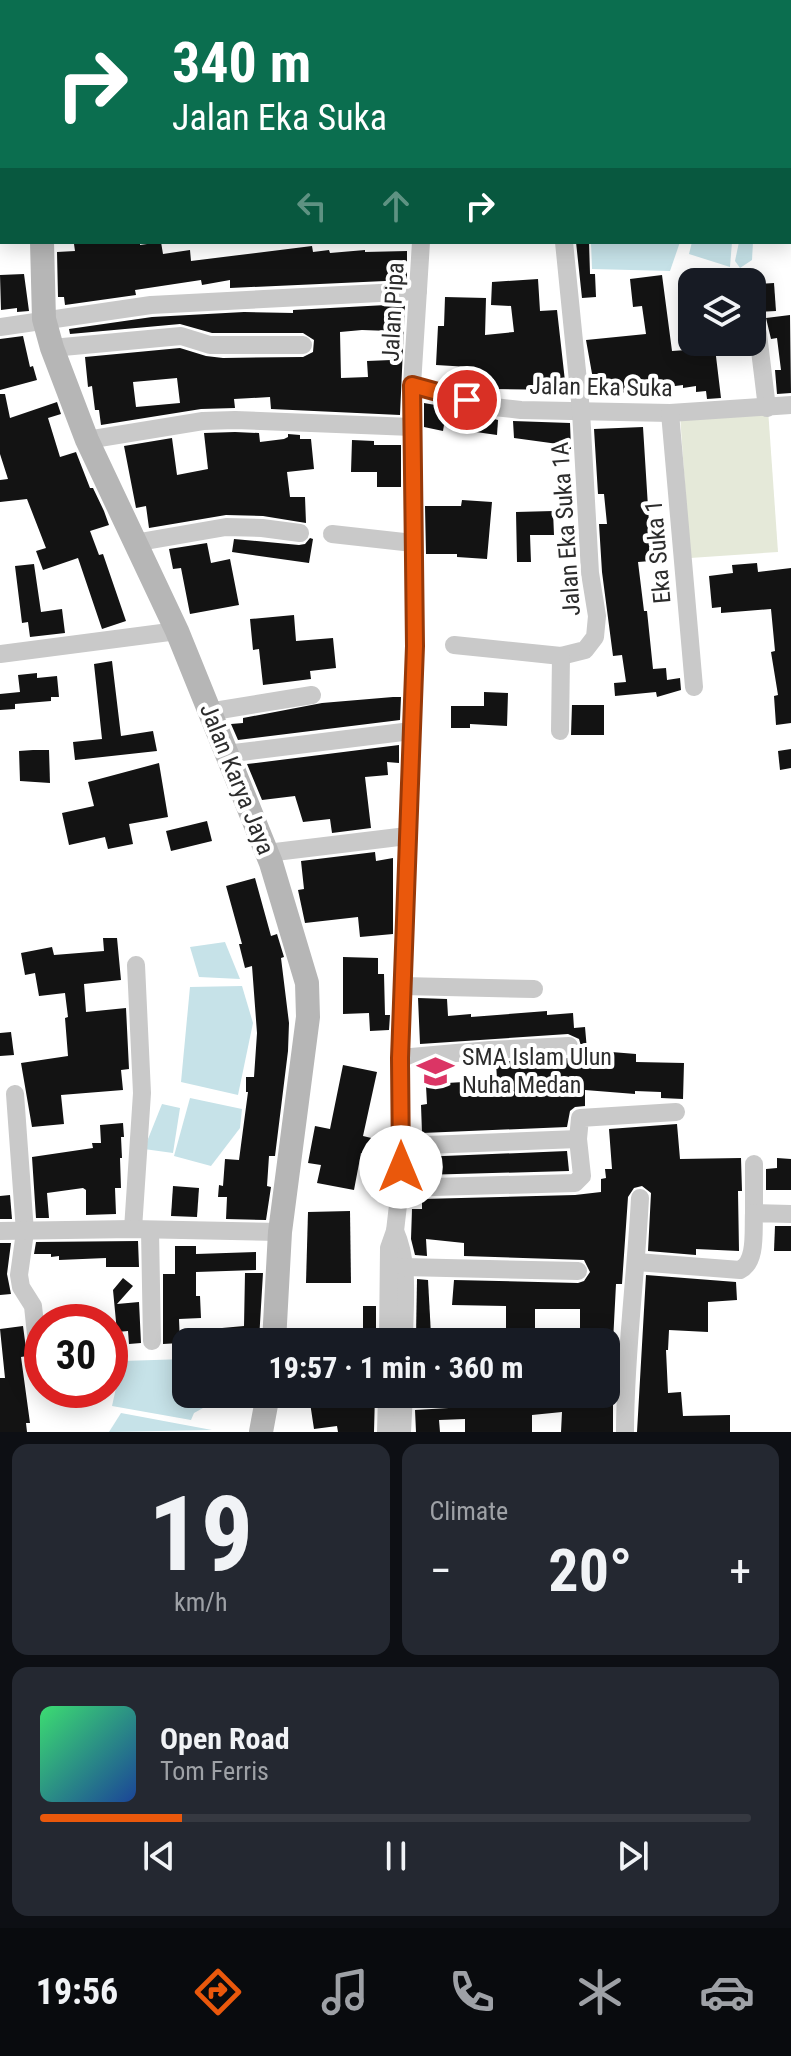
<!DOCTYPE html>
<html lang="en">
<head>
<meta charset="utf-8">
<style>
	:root { --surface:#171b24; --page:#242831; --text:#f1f3f6; --muted:#9ea1a6; --line:#363941; --accent:#ea580c }
	body { margin:0; font-family:"Roboto Condensed",sans-serif; background:var(--page); color:var(--text); height:100vh; display:flex; flex-direction:column; font-size:30px; white-space:nowrap }
	* { box-sizing:border-box; margin:0 }
	p { font-size:26px; color:var(--muted) }
	.icon { flex:none; width:44px; height:44px; fill:none; stroke:currentColor; stroke-width:2; stroke-linecap:round; stroke-linejoin:round }
	.map { position:relative; height:1432px; overflow:hidden }
	.panel { display:flex; flex-direction:column; gap:12px; padding:12px; background:#0d0f14; flex:1 }
	.panel>* { flex:none }
	.top-card { position:absolute; left:0px; top:0px; width:792px; height:244px; box-shadow:0 4px 20px #0003; background:#0b6e4f; color:#fff; overflow:hidden }
	.fabs { position:absolute; left:678px; top:268px; display:grid; gap:16px }
	.fabs a { display:grid; place-items:center; width:88px; height:88px; border-radius:16px; background:var(--surface); box-shadow:0 4px 20px #0003; font-size:40px }
	.speed { position:absolute; left:24px; top:1304px; display:flex; gap:16px; font-size:40px; font-weight:700; text-align:center }
	.speed>* { display:grid; place-content:center; width:104px; height:104px; border-radius:50%; background:var(--surface); box-shadow:0 4px 20px #0003; line-height:1 }
	.speed .limit { border:12px solid #d22; background:#fff; color:#111 }
	.pin { position:absolute; display:grid; place-items:center; width:68px; height:68px; color:#fff; margin:-34px; border:4px solid #fff; border-radius:50%; box-shadow:0 2px 8px #0007 }
	.me { position:absolute; width:88px; margin:-44px; rotate:0deg; stroke-linejoin:round; filter:drop-shadow(0 0 6px #0008) }
	.turn { display:flex; align-items:center; gap:28px; height:168px; padding:0 40px; font-size:36px }
	.turn .icon { width:104px; height:104px; stroke-width:2.5 }
	.turn b { display:block; font-size:56px; line-height:68px }
	.lanes { display:flex; align-items:center; height:76px; padding:0 40px; background:#0003; justify-content:center; gap:40px; direction:ltr }
	.lanes .off { opacity:.35 }
	.big { font-size:60px; font-weight:700; line-height:1.1 }
	.panel .card { flex:1; display:flex; flex-direction:column; justify-content:center; gap:12px; min-width:0; padding:0 28px; border-radius:16px; background:var(--page) }
	.panel .dial { align-items:center; gap:0 }
	.dial b { font-size:104px; line-height:1 }
	.song { display:flex; align-items:center; gap:24px }
	.cover { width:96px; height:96px; border-radius:12px; background:linear-gradient(135deg,hsl(140 70% 55%),hsl(220 70% 35%)) }
	.played { height:8px; border-radius:4px; background:linear-gradient(90deg,var(--accent) 20%,var(--line) 20%) }
	.keys { display:flex; justify-content:space-around; direction:ltr }
	.heat { display:flex; justify-content:space-between; align-items:center; font-size:44px; direction:ltr }
	.panel .tiles { flex:1; display:grid; gap:12px; grid-template-columns:1fr 1fr }
	.card:last-child { grid-column:span 2 }
	.trip { position:absolute; left:172px; top:1328px; width:448px; height:80px; border-radius:16px; background:var(--surface); box-shadow:0 4px 20px #0003; font-weight:700; line-height:80px; text-align:center }
	.tab-bar { display:flex; height:128px; justify-content:space-around; align-items:center; background:#090b0e; color:var(--muted) }
	.tab-bar .icon { width:56px; height:56px }
	.tab-bar .current { color:var(--accent) }
	.tab-bar b { font-size:36px; color:var(--text) }
	.map>svg:first-child { display:block }
</style>
</head>
<body>
<div class="map">
<svg width="791" height="1432" viewBox="0 0 791 1432">
	<rect width="100%" height="100%" fill="#fff"/>
	<polygon fill="#e5e9d9" points="768,409 778,552 690,558 680,415"/>
	<g fill="#c6e2e8">
		<polygon points="591,242 680,242 670,271 592,269"/>
		<polygon points="692,242 732,242 730,267 689,254"/>
		<polygon points="739,242 753,242 752,260 740,268 735,261"/>
		<polygon points="225,942 240,979 199,977 190,947"/>
		<polygon points="242,986 253,1023 238,1095 181,1082 190,987"/>
		<polygon points="190,1098 242,1109 240,1128 211,1166 174,1156"/>
		<polygon points="162,1104 180,1108 173,1153 144,1149"/>
		<polygon points="186,1359 186,1394 208,1394 203,1408 194,1413 191,1420 112,1406 122,1361"/>
		<polygon points="121,1413 212,1430 109,1432"/>
	</g>
	<g fill="#131313" fill-rule="evenodd">
		<polygon points="90,242 140,242 140,245 161,242 163,254 190,250 191,261 312,246 313,252 329,250 330,253 365,250 365,252 407,251 407,280 230,288 230,280 202,285 201,280 135,290 136,295 65,305 64,297 58,297 57,252 75,251 74,244"/>
		<polygon points="576,242 589,242 590,274 595,274 596,297 582,298"/>
		<polygon points="24,274 29,311 17,312 17,308 1,310 0,275"/>
		<polygon points="662,275 672,351 715,348 721,398 707,399 706,391 696,392 696,386 683,388 683,385 596,396 586,340 646,334 642,306 633,307 630,279"/>
		<polygon points="538,279 540,311 557,310 566,390 494,389 494,379 470,380 469,367 436,365 438,326 444,326 445,297 486,298 485,335 514,332 511,306 491,305 492,282"/>
		<polygon points="774,283 776,311 758,312 755,284"/>
		<path d="M405,304L400,415L271,409L270,397L234,399L235,408L201,409L101,425L99,410H95L92,386L88,387L85,357L180,348L206,356L223,358L303,357L313,352L314,340L303,333H212L180,324L70,334L69,329L152,317L244,312L293,313V310ZM362,330L390,331L391,360L367,361L368,377L341,378L340,332ZM177,378L180,403L136,407L133,382Z"/>
		<polygon points="790,315 791,393 777,394 775,370 781,370 777,338 771,339 766,318"/>
		<polygon points="23,336 30,367 33,366 37,380 0,390 0,339"/>
		<polygon points="0,394 5,394 10,418 57,402 61,414 48,418 60,457 76,452 90,488 93,488 104,511 109,525 90,531 99,555 103,554 126,621 102,629 78,558 43,570 36,551 46,548 27,499 0,502 0,480 8,479 0,454"/>
		<polygon points="424,403 447,407 443,431 424,427"/>
		<polygon points="479,415 498,420 497,435 476,432"/>
		<polygon points="513,421 570,423 571,449 557,447 558,444 514,438"/>
		<polygon points="643,427 650,539 667,537 668,553 662,554 663,560 638,562 644,611 647,611 653,669 666,668 667,680 680,678 681,690 657,697 656,692 615,696 614,683 626,682 622,655 613,656 602,572 599,524 607,524 604,494 598,494 594,429"/>
		<polygon points="235,432 259,433 260,442 284,439 288,437 288,434 300,435 300,439 311,439 314,469 287,472 290,497 305,497 306,523 263,516 226,515 149,528 146,506 136,508 124,446 172,438 177,475 208,469 204,433"/>
		<polygon points="352,440 374,441 374,445 401,445 401,487 377,487 377,472 351,472"/>
		<polygon points="462,500 492,502 487,559 457,557 457,554 426,554 425,506 461,506"/>
		<polygon points="553,511 554,535 530,535 531,562 517,562 516,512"/>
		<polygon points="310,538 313,539 309,563 232,552 234,539 299,545 305,544"/>
		<polygon points="207,543 211,563 230,559 239,605 190,614 181,568 173,569 169,549"/>
		<polygon points="757,563 758,572 791,568 791,723 776,725 774,696 778,695 771,652 775,651 771,609 721,613 721,607 712,608 709,576 733,573 732,565"/>
		<polygon points="34,564 41,612 62,609 65,633 30,637 28,622 22,623 15,566"/>
		<polygon points="294,615 296,641 333,638 336,668 310,671 311,679 263,685 259,649 253,650 250,619"/>
		<polygon points="112,661 121,736 153,731 157,751 75,760 73,742 102,739 94,664"/>
		<polygon points="37,673 37,678 57,676 59,697 51,697 51,701 15,704 15,709 0,710 0,694 20,692 18,675"/>
		<polygon points="484,692 508,693 507,726 470,724 470,728 451,728 451,706 484,706"/>
		<polygon points="393,697 401,697 400,720 238,740 231,724 243,723 243,718 322,703"/>
		<polygon points="572,705 604,705 604,735 571,735"/>
		<polygon points="399,745 399,763 387,762 388,775 365,777 371,828 332,833 330,819 303,822 295,796 262,800 247,764"/>
		<polygon points="791,749 791,768 780,770 778,751"/>
		<polygon points="33,750 49,750 50,783 20,781 19,751"/>
		<polygon points="159,763 168,817 129,824 133,844 108,849 105,837 69,845 62,813 94,806 88,782"/>
		<polygon points="207,821 212,841 171,851 166,831"/>
		<polygon points="375,852 376,861 393,858 393,934 360,937 358,917 305,923 298,890 304,889 301,861"/>
		<polygon points="255,878 271,936 277,934 284,957 281,958 289,1023 288,1051 275,1156 269,1156 267,1186 271,1187 266,1220 226,1219 227,1197 218,1197 219,1185 223,1186 225,1159 239,1160 248,1092 246,1092 246,1077 254,1077 257,1033 252,966 245,968 239,944 242,944 226,886"/>
		<polygon points="103,938 117,938 121,980 84,984 86,1012 126,1008 129,1069 121,1070 123,1090 61,1095 64,1124 32,1127 21,1063 68,1056 65,1018 68,1017 65,993 39,996 35,973 25,975 21,953 52,947 54,955 104,951"/>
		<polygon points="343,957 378,958 378,974 384,974 385,1015 390,1015 389,1030 370,1031 369,1013 343,1014"/>
		<polygon points="418,998 447,999 448,1016 471,1014 471,1017 547,1011 547,1015 573,1013 574,1028 585,1027 587,1050 636,1054 636,1062 684,1063 683,1099 661,1098 661,1092 635,1091 635,1094 585,1090 585,1106 575,1107 570,1111 567,1127 422,1133 421,1105 427,1104 425,1068 446,1066 447,1083 497,1080 496,1062 570,1058 579,1052 581,1046 579,1039 568,1034 420,1044"/>
		<polygon points="11,1032 14,1055 0,1056 0,1033"/>
		<polygon points="343,1065 377,1072 363,1136 388,1142 388,1159 361,1153 354,1190 317,1183 321,1165 308,1163 315,1126 330,1129"/>
		<polygon points="123,1123 124,1137 121,1137 122,1158 120,1158 121,1188 115,1188 116,1214 86,1215 86,1190 83,1188 47,1193 49,1218 36,1218 32,1157 93,1148 92,1143 101,1143 100,1125"/>
		<polygon points="677,1124 680,1159 741,1158 742,1191 738,1191 739,1251 696,1249 696,1255 648,1251 651,1193 642,1186 634,1188 628,1197 622,1284 616,1284 613,1342 580,1342 580,1309 535,1309 535,1331 506,1331 506,1306 452,1305 454,1280 578,1283 584,1281 590,1272 584,1260 464,1256 464,1243 426,1239 427,1256 415,1255 411,1239 412,1209 422,1209 422,1199 575,1195 601,1192 601,1179 606,1178 605,1169 612,1169 609,1129"/>
		<polygon points="567,1151 569,1171 421,1175 420,1157"/>
		<polygon points="777,1158 791,1159 791,1190 766,1190 766,1169 777,1168"/>
		<polygon points="173,1186 199,1188 197,1217 171,1216"/>
		<polygon points="10,1195 12,1219 0,1219 0,1196"/>
		<polygon points="350,1211 351,1283 306,1283 308,1212"/>
		<polygon points="775,1226 791,1226 791,1251 774,1251"/>
		<polygon points="138,1241 139,1267 106,1267 106,1258 59,1260 59,1256 51,1257 51,1254 34,1254 36,1242"/>
		<polygon points="0,1243 11,1243 7,1274 11,1294 0,1295"/>
		<polygon points="175,1246 196,1246 196,1254 256,1252 256,1270 196,1272 196,1296 200,1296 201,1318 179,1319 180,1343 163,1344 163,1274 175,1274"/>
		<polygon points="245,1273 263,1273 259,1340 212,1342 211,1329 244,1326"/>
		<polygon points="646,1275 736,1282 737,1300 708,1302 708,1332 669,1330 668,1350 666,1350 668,1393 681,1392 683,1416 730,1415 730,1432 637,1432"/>
		<polygon points="123,1278 133,1286 117,1304 139,1302 141,1343 129,1344 128,1331 117,1332 113,1290"/>
		<polygon points="417,1279 428,1280 431,1335 416,1336"/>
		<rect x="363" y="1306" width="13" height="36"/>
		<polygon points="23,1326 27,1356 21,1357 30,1423 26,1423 27,1432 0,1432 0,1378 5,1378 0,1329"/>
		<polygon points="328,1394 375,1394 374,1432 338,1432 337,1426 314,1429 309,1396"/>
		<polygon points="557,1394 610,1394 610,1404 613,1404 613,1432 561,1432 562,1412 532,1415 532,1432 465,1432 465,1419 439,1420 440,1432 416,1432 415,1410 482,1406 490,1402 541,1402 540,1396"/>
	</g>
	<g fill="none" stroke-linecap="round" stroke-linejoin="round">
		<g stroke="#c9c9c9" stroke-width="18">
			<polyline points="731,0 731,2"/>
			<polyline points="430,2 430,0"/>
			<polyline points="790,87 791,87"/>
			<polyline points="0,327 151,305 418,291"/>
			<polyline points="758,334 767,408"/>
			<polyline points="52,348 181,336 210,345 303,345"/>
			<polyline points="412,385 494,407 521,410 670,413 791,405"/>
			<polyline points="670,413 694,687"/>
			<polyline points="87,440 203,421 235,420 412,427"/>
			<polyline points="332,534 413,543"/>
			<polyline points="134,543 226,527 262,528 300,533"/>
			<polyline points="454,645 561,656 585,650 595,637 597,616 590,573 581,411 564,242"/>
			<polyline points="0,654 177,631"/>
			<polyline points="208,712 312,695"/>
			<polyline points="560,731 561,656"/>
			<polyline points="226,754 411,731"/>
			<polyline points="267,853 407,836"/>
			<polyline points="402,986 534,989"/>
			<polyline points="400,1058 490,1050 569,1046"/>
			<polyline points="15,1094 25,1232 19,1275 21,1287 33,1306 38,1353"/>
			<polyline points="401,1146 578,1139"/>
			<polyline points="754,1164 754,1213"/>
			<polyline points="400,1188 575,1183 582,1176 578,1139 580,1118 676,1112"/>
			<polyline points="133,1229 142,1093 136,965"/>
			<polyline points="150,1230 152,1341"/>
			<polyline points="0,1231 133,1229 280,1232"/>
			<path d="M395,1231C410,1264 404,1306 404,1342"/>
			<path d="M637,1262L740,1270C757,1262 753,1231 754,1213L791,1214"/>
			<polyline points="404,1267 578,1271"/>
			<polyline points="388,1342 389,1248 395,1231 400,1188 400,1058 415,646 412,385 421,242"/>
			<polyline points="387,1399 481,1394"/>
			<polyline points="386,1432 387,1394"/>
			<polyline points="402,1432 404,1394"/>
			<path d="M625,1432C625,1354 636,1276 640,1198"/>
		</g>
		<g stroke="#b6b6b6" stroke-width="24">
			<polyline points="87,2 87,0"/>
			<polyline points="42,242 44,319 52,348 87,440 177,631 271,863 307,983 308,1017 280,1232 274,1342"/>
			<polyline points="261,1432 268,1394"/>
		</g>
	</g>
	<g fill="none" stroke-linecap="round" stroke-linejoin="round">
		<defs>
			<polyline id="route" points="401,1167 400,1058 415,646 412,385 467,400"/>
		</defs>
		<use href="#route" stroke="#983908" stroke-width="20"/>
		<use href="#route" stroke="#ea580c" stroke-width="14"/>
	</g>
	<defs>
		<symbol id="school-bare" viewBox="-9 -9 18 18"><path d="M0-5L7-2L0 1L-7-2ZM-4 1L0 2.5L4 1V4Q0 6-4 4Z" fill="#db3565" stroke="#fff" stroke-width="2.5" paint-order="stroke"/></symbol>
	</defs>
	<g fill-rule="evenodd">
		<use href="#school-bare" x="410" y="1046" width="51" height="51"/>
	</g>
	<g text-anchor="middle" dominant-baseline="central" stroke-width="8" stroke-linejoin="round" paint-order="stroke">
		<g font-size="24" fill="#2c2c2c" stroke="#fff">
			<text transform="translate(393 312) rotate(-87)">Jalan Pipa</text>
			<text transform="translate(601 387) rotate(1)">Jalan Eka Suka</text>
			<text transform="translate(566 529) rotate(-94)">Jalan Eka Suka 1A</text>
			<text transform="translate(658 552) rotate(-95)">Eka Suka 1</text>
			<text transform="translate(237 779) rotate(68)">Jalan Karya Jaya</text>
		</g>
		<g font-size="24" fill="#2c2c2c" stroke="#fff" text-anchor="start">
			<text x="462" y="1057">SMA Islam Ulun<tspan x="462" dy="28">Nuha Medan</tspan></text>
		</g>
	</g>
</svg>
<div class="fabs">
<a><svg class="icon" aria-label="layers" viewBox="0 0 24 24"><path d="M12 4l9 5-9 5-9-5zM3 14l9 5 9-5"/></svg></a>
</div>
<div class="speed"><div class="limit">30</div></div>
<div class="pin" style="left:467px;top:400px;background:#d93025"><svg class="icon" aria-label="arrive" viewBox="0 0 24 24"><path d="M6 21V4h12l-3 4 3 4H6"/></svg></div>
<svg class="me" style="left:401px;top:1167px" viewBox="-20 -20 40 40"><circle r="19" fill="#fff"/><path d="M0-13L10 11 0 6-10 11z" fill="#ea580c"/></svg>
<div class="trip">19:57 · 1 min · 360 m</div>
<div class="top-card">
<div class="turn"><svg class="icon" aria-label="right" viewBox="0 0 24 24"><path d="M7 20v-9h11M14 6l5 5-5 5"/></svg><div><b>340 m</b>Jalan Eka Suka</div></div>
<div class="lanes"><svg class="icon off" aria-label="left" viewBox="0 0 24 24"><path d="M17 20v-9H6M10 6l-5 5 5 5"/></svg><svg class="icon off" aria-label="ahead" viewBox="0 0 24 24"><path d="M12 20V5M6 11l6-6 6 6"/></svg><svg class="icon" aria-label="right" viewBox="0 0 24 24"><path d="M7 20v-9h11M14 6l5 5-5 5"/></svg></div>
</div>
</div>
<section class="panel">
<div class="tiles">
<div class="card dial"><b>19</b><p>km/h</p></div>
<div class="card"><p>Climate</p>
<div class="heat"><a>−</a><b class="big">20°</b><a>+</a></div>
</div>
<div class="card">
<div class="song"><i class="cover"></i><div><b>Open Road</b><p>Tom Ferris</p></div></div>
<div class="played"></div>
<div class="keys"><svg class="icon" aria-label="previous" viewBox="0 0 24 24"><path d="M18 5L8 12l10 7zM5 5v14"/></svg><svg class="icon" aria-label="pause" viewBox="0 0 24 24"><path d="M8 5v14M16 5v14"/></svg><svg class="icon" aria-label="next" viewBox="0 0 24 24"><path d="M6 5l10 7-10 7zM19 5v14"/></svg></div>
</div>
</div>
</section>
<nav class="tab-bar">
<b>19:56</b>
<svg class="icon current" aria-label="directions" viewBox="0 0 24 24"><path d="M12 3l9 9-9 9-9-9zM9 14v-3h6M13 9l2 2-2 2"/></svg>
<svg class="icon" aria-label="music" viewBox="0 0 24 24"><path d="M9 18V5l10-2v13"/><circle cx="6" cy="18" r="3"/><circle cx="16" cy="16" r="3"/></svg>
<svg class="icon" aria-label="phone" viewBox="0 0 24 24"><path d="M5 4h4l2 5-3 2q2 4 5 5l2-3 5 2v4C11 20 4 13 5 4z"/></svg>
<svg class="icon" aria-label="climate" viewBox="0 0 24 24"><path d="M12 3v18M4 7l16 10M4 17L20 7"/></svg>
<svg class="icon" aria-label="car" viewBox="0 0 24 24"><path d="M5 17H2v-5l4-1 3-4h7l3 4 3 1v5h-3M9 17h6M6 11h13"/><circle cx="7" cy="17" r="2"/><circle cx="17" cy="17" r="2"/></svg>
</nav>
</body>
</html>
